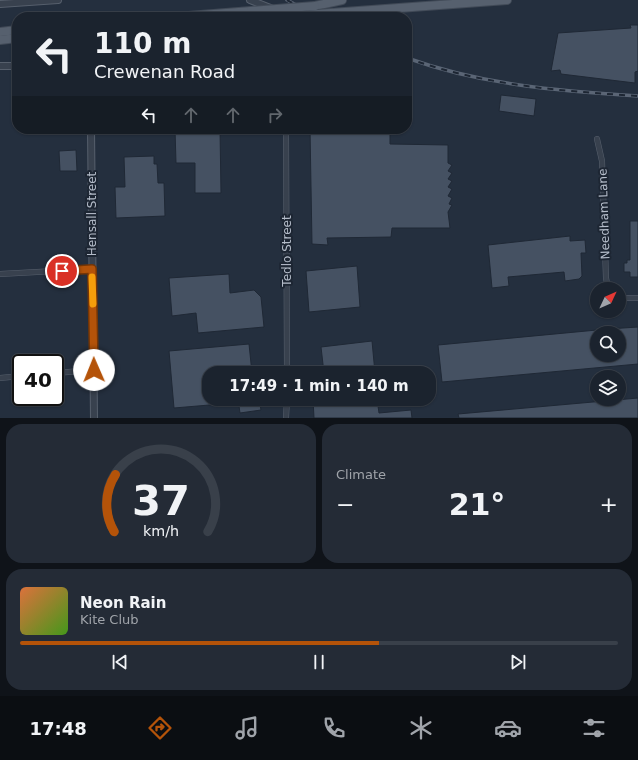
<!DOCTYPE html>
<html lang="en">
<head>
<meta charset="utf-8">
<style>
	:root { --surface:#1b232e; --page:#242b36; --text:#f1f3f6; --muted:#a0a4aa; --line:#39404a; --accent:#b45309 }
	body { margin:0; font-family:"DejaVu Sans",sans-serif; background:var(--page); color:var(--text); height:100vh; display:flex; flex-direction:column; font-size:15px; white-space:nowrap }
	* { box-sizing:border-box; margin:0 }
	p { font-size:13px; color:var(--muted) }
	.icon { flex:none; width:22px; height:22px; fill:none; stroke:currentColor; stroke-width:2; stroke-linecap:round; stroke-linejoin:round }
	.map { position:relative; height:418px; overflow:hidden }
	.sheet { display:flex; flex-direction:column; gap:6px; padding:6px; background:#0f1319; flex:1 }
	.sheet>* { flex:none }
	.hud { position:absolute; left:12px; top:12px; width:400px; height:122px; border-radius:16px; box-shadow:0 1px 3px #0004,0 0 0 1px var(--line); background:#1b232e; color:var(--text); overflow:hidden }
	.needle { width:26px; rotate:46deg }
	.controls { position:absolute; left:590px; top:282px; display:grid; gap:8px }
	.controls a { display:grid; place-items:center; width:36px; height:36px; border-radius:50%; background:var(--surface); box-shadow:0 1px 3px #0004,0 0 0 1px var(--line); font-size:20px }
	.speed { position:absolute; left:12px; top:354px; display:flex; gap:8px; font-size:20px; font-weight:700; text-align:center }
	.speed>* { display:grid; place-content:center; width:52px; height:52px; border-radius:50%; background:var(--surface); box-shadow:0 1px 3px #0004,0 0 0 1px var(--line); line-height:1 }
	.speed .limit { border:2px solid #111; border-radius:6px; background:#fff; color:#111 }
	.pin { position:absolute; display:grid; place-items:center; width:34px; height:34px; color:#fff; margin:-17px; border:2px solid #fff; border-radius:50%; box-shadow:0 1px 4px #0007 }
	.me { position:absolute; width:44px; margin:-22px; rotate:359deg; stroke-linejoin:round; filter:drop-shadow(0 0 3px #0008) }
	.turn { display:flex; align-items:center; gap:14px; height:84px; padding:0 16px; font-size:18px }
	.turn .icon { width:52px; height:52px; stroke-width:2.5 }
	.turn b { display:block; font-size:28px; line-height:34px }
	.lanes { display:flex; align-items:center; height:38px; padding:0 16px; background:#0003; justify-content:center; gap:20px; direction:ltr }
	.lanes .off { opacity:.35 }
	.big { font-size:30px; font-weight:700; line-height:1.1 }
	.sheet .card { flex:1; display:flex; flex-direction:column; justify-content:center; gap:6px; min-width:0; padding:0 14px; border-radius:16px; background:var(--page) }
	.sheet .dial { align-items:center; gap:0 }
	.dial svg { height:104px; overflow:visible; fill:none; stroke:var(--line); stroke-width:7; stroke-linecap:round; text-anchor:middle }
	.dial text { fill:var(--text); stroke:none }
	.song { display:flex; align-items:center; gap:12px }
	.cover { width:48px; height:48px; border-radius:6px; background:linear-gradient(135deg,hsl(20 70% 55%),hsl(100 70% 35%)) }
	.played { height:4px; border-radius:2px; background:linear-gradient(90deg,var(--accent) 60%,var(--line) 60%) }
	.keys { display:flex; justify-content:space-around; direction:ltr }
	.heat { display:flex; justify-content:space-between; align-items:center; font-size:22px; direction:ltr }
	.sheet .tiles { flex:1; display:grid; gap:6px; grid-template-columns:1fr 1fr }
	.card:last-child { grid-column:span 2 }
	.trip { position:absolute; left:202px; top:366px; width:234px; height:40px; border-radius:16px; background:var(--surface); box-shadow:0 1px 3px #0004,0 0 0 1px var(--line); font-weight:700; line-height:40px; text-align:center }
	.menu { display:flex; height:64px; justify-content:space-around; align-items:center; background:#0b0e12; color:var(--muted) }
	.menu .icon { width:28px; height:28px }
	.menu .active { color:var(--accent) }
	.menu b { font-size:18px; color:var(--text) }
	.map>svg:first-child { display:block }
</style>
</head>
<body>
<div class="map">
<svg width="638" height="418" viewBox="0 0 638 418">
	<rect width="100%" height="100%" fill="#242f3e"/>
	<g fill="#455162" stroke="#1f2835">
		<polygon points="630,25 638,25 638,71 635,72 635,83 561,74 560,70 551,71 558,33 631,28"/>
		<polygon points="501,95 536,99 534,116 499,111"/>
		<polygon points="175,129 220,129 221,193 195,193 195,163 176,163"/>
		<polygon points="310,129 390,129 390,144 448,145 448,163 452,165 448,171 452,173 448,179 452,181 448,187 452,189 448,196 452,198 449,204 452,205 448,212 450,228 392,228 391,237 327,238 328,245 312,244"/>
		<polygon points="76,150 77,171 60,171 59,151"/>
		<polygon points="154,156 154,164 157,164 158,183 164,183 165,216 116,218 115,187 125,187 124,157"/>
		<polygon points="630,221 638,221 638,277 630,277 630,272 624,272 624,263 627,263 627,260 630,260"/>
		<polygon points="570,236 570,241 585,240 586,253 581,253 582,276 579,279 565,281 564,272 508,277 509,286 492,288 488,245"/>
		<polygon points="357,266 360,307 309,312 306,271"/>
		<polygon points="229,274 230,293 254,290 261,297 264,327 198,333 196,313 172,316 169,278"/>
		<polygon points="638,327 638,364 442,382 438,345 597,330 597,355 619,355 619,333 608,333 608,329"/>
		<polygon points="372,341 375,373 324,373 321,347"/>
		<polygon points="249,344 252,373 209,373 209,399 233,399 233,403 174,408 169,351"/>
		<polygon points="638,398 638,418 459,418 458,414"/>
		<polygon points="238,399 253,399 260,404 261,410 240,413"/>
		<polygon points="313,399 377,399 379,413 411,410 412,418 314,418"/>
	</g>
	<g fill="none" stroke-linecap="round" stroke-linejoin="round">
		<defs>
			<g id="minor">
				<polyline points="286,129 287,373"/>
				<polyline points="597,139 602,161 606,278 608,289"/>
				<polyline points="0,274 92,269"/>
				<polyline points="619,298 638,298"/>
				<polyline points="55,373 94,370"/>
				<polyline points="0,378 21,376"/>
				<polyline points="286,418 287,399"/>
			</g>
			<g id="tertiary">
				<polyline points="250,0 273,9"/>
				<polyline points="0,4 58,0"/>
				<polyline points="0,66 17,66"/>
				<polyline points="91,129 94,418"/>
			</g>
			<g id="primary">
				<polyline points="315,6 342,0"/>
				<polyline points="331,13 507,0"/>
				<polyline points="176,17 251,11"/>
				<polyline points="0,32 17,30"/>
				<polyline points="0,40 17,38"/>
			</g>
		</defs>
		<use href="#minor" stroke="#565f6c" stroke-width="6"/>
		<use href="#tertiary" stroke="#565f6c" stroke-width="8"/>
		<use href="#primary" stroke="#414a57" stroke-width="10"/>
		<use href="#minor" stroke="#38414e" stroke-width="5"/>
		<use href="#tertiary" stroke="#38414e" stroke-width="6"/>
		<use href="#primary" stroke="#56606e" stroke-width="8"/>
		<defs>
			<g id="rail">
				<polyline points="287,0 318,17"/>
				<path d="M407,58C482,85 559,91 638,96"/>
			</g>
		</defs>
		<use href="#rail" stroke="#5a6575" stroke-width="3.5"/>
		<use href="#rail" stroke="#1d2633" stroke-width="2" stroke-dasharray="6" stroke-linecap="butt"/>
		<defs>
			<g id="primary-bridge">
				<polyline points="251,11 315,6"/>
				<polyline points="278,17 331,13"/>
			</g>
		</defs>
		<use href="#primary-bridge" stroke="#414a57" stroke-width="10" stroke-linecap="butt"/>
		<use href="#primary-bridge" stroke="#56606e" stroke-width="8"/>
	</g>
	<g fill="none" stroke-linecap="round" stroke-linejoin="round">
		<defs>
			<polyline id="route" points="62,271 92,269 94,370"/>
		</defs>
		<use href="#route" stroke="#753606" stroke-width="10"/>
		<use href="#route" stroke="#b45309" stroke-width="7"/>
		<polyline stroke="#f59e0b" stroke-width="7" points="92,277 93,304"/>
	</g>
	<g text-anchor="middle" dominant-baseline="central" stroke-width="4" stroke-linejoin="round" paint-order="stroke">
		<g font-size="12" fill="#b4bcc9" stroke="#1d2633">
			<text transform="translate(92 214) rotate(-90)">Hensall Street</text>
			<text transform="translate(604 214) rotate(-92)">Needham Lane</text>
			<text transform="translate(287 251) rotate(-90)">Tedlo Street</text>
		</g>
	</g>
</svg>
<div class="controls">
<a><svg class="needle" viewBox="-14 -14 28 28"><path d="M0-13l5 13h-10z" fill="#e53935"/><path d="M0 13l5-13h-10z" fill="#a0a4aa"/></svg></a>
<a><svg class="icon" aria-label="search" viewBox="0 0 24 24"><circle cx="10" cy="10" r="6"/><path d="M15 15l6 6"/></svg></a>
<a><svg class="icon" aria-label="layers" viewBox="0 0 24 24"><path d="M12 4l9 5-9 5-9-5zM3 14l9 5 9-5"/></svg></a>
</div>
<div class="speed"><div class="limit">40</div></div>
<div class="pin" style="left:62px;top:271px;background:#d93025"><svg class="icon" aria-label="arrive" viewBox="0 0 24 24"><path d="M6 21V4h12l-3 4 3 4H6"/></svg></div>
<svg class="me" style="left:94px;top:370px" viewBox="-20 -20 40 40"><circle r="19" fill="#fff"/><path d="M0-13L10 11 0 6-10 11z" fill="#b45309"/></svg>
<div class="trip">17:49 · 1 min · 140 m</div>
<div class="hud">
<div class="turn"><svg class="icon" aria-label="left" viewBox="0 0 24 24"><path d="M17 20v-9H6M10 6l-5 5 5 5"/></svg><div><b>110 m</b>Crewenan Road</div></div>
<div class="lanes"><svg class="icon" aria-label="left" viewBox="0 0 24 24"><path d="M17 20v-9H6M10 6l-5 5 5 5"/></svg><svg class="icon off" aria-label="ahead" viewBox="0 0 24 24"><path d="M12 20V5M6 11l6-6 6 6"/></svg><svg class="icon off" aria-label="ahead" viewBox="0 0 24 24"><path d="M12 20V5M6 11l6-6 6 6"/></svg><svg class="icon off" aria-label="right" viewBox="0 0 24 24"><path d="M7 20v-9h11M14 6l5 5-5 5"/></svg></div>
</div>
</div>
<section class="sheet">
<div class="tiles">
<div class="card dial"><svg viewBox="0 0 100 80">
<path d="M14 69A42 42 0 1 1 86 69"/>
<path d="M14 69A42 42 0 0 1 15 25" stroke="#b45309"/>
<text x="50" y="56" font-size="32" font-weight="700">37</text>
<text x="50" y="72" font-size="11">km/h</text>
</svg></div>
<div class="card"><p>Climate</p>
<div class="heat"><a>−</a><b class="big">21°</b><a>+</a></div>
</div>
<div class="card">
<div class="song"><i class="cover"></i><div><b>Neon Rain</b><p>Kite Club</p></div></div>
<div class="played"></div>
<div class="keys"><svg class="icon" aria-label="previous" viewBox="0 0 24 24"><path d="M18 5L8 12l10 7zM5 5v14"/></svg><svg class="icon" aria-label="pause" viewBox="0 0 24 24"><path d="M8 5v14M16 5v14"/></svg><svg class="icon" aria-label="next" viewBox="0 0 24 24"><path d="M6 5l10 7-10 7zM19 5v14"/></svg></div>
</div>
</div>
</section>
<nav class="menu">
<b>17:48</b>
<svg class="icon active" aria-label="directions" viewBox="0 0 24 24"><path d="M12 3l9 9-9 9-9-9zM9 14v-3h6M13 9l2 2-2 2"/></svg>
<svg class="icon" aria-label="music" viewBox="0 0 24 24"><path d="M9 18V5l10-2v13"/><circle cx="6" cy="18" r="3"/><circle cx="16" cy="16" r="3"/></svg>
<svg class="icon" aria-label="phone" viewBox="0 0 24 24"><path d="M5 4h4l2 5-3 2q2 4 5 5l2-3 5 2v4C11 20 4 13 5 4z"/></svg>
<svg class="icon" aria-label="climate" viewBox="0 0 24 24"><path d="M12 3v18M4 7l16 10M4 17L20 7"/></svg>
<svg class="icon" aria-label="car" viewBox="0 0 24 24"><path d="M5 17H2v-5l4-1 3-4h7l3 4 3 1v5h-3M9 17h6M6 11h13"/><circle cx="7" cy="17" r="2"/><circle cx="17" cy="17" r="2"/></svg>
<svg class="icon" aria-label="filters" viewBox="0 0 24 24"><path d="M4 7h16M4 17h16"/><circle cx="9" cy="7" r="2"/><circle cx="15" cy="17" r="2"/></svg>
</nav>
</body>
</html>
